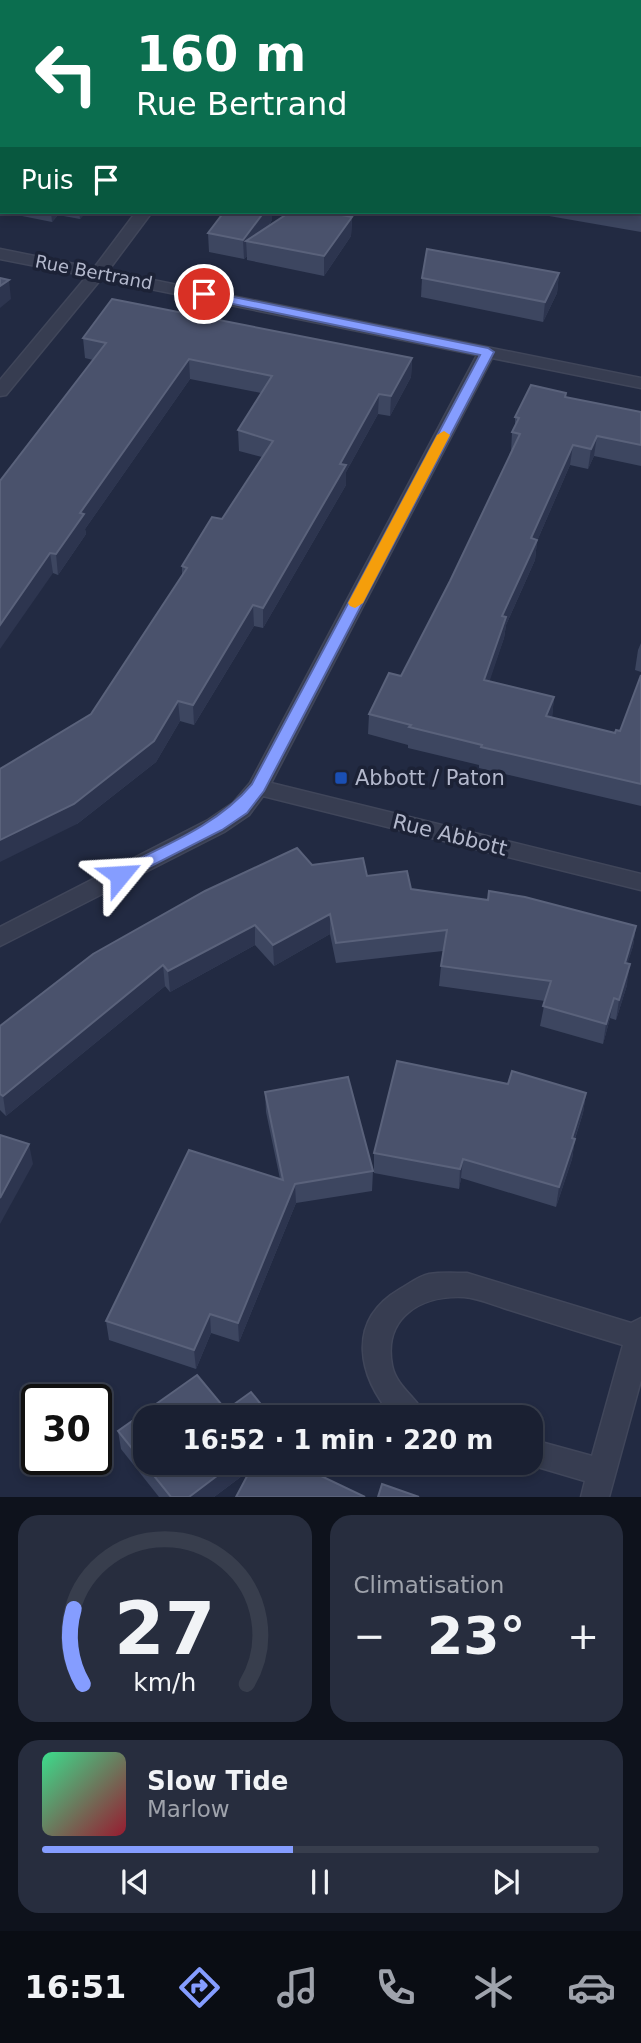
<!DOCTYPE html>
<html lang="fr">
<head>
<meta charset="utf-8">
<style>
	:root { --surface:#1a2032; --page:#272d3e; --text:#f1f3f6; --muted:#9fa3ac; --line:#383e4d; --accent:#859dff }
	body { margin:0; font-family:"DejaVu Sans",sans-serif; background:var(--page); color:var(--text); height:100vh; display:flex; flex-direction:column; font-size:26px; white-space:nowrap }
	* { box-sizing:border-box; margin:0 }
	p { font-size:23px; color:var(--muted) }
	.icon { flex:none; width:38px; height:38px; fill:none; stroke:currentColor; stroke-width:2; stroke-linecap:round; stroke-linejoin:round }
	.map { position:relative; height:1497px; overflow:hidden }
	.drawer { display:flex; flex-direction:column; gap:18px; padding:18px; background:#0e121c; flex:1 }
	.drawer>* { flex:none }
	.hud { position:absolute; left:0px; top:0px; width:642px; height:214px; box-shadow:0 4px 10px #0003,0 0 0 2px var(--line); background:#0b6e4f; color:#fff; overflow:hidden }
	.speed { position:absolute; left:21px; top:1384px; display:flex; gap:14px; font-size:35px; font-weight:700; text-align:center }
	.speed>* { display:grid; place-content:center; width:91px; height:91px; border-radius:50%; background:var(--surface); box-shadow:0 4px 10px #0003,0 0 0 2px var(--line); line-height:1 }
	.speed .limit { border:4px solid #111; border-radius:10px; background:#fff; color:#111 }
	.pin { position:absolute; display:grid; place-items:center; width:60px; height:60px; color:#fff; margin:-30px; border:4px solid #fff; border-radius:50%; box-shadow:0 2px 7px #0007 }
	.me { position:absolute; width:77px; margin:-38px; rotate:63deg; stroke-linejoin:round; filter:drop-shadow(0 0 5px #0008) }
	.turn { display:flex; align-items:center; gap:24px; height:147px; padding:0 21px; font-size:32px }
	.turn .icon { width:91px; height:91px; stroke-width:2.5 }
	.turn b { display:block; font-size:49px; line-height:60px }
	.then { display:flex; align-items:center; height:66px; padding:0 21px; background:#0003; gap:14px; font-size:26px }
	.big { font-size:52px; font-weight:800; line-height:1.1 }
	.drawer .widget { flex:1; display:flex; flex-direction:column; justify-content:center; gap:10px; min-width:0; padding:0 24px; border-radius:21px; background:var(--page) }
	.drawer .dial { align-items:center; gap:0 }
	.dial svg { height:182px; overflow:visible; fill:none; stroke:var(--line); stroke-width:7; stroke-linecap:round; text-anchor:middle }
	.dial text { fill:var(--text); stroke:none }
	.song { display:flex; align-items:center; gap:21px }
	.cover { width:84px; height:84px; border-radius:10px; background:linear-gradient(135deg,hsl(150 70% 55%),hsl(350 70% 35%)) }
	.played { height:7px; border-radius:4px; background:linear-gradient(90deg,var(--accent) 45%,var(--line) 45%) }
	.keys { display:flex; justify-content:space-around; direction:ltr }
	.heat { display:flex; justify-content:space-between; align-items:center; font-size:38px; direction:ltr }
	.drawer .tiles { flex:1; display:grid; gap:18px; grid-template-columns:1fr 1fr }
	.widget:last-child { grid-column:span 2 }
	.trip { position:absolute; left:133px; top:1405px; width:410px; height:70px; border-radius:21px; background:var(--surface); box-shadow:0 4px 10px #0003,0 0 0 2px var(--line); font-weight:800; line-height:70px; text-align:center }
	.dock { display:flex; height:112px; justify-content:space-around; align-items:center; background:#0a0d14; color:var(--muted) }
	.dock .icon { width:49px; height:49px }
	.dock .selected { color:var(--accent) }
	.dock b { font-size:32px; color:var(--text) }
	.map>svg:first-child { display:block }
</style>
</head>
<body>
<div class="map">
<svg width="641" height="1497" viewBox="0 0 641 1497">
	<rect width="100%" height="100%" fill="#222a42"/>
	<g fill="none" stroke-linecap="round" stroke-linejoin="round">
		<defs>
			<g id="minor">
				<polygon points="0,0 11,0 2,2 2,6"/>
				<polygon points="299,0 313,0 298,2"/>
				<rect x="587" y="0" width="14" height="2"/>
				<rect x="640" y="160" width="1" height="8"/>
				<polygon points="136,212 152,212 108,271 641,378 641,388 492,358 271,783 641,874 641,890 263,796 249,815 224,832 0,946 0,927 208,820 233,803 250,783 477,355 101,279 6,395 0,396 0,380 87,276 0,259 0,249 94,268"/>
				<path d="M467,1273L631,1323L641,1318V1380L609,1497H581L585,1481L524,1463H530V1439L592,1456L623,1345C586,1334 548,1322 510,1310C496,1306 479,1298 464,1297C421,1295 383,1317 392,1365C396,1387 418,1398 427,1418H394C358,1377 345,1321 400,1289C409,1284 419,1276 429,1274C441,1272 455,1273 467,1273Z"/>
			</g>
		</defs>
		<use href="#minor" stroke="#40465a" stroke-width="3"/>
		<use href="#minor" fill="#373d51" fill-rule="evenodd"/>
	</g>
	<g fill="#3d4660">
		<polygon points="2,41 2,212 0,211 0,43"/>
		<polygon points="641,180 641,232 526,212 640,212"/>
		<polygon points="2,212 86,212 80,219 58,215 52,222"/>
		<polygon points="352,217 351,236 324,276 247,260 247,256 244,259 209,252 208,233 272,220 268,227"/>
		<polygon points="559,273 557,293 543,322 421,297 422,278"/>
		<polygon points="83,338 412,358 411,377 390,416 378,414 346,472 346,485 263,628 254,626 194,725 180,721 156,762 77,824 91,714 182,575 182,566 222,519 262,457 239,451 238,430 261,393 190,379 85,529 86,534 58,575 53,573 0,481 93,360 85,358"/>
		<polygon points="566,398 641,412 641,466 594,456 588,469 570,465 537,541 535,560 506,625 504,638 489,681 554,697 552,717 615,733 620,731 641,675 641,806 479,768 479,765 408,748 408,745 368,734 369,714 401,676 450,581 511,453 512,432 515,427 515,417"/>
		<polygon points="641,643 641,672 635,670 638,650"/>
		<polygon points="312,865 367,876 411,889 636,926 633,946 627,964 627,985 616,1020 610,1018 603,1044 540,1026 545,1001 439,986 441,966 443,951 336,963 330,934 274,966 255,945 170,992 165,986 6,1116 0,1110 0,1026"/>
		<polygon points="508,1084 586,1093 583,1113 575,1139 572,1159 556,1207 461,1178 459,1189 374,1173 374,1153"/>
		<polygon points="265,1092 373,1171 372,1191 296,1203 239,1342 211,1333 196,1369 109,1340 106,1321 280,1179 266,1112"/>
		<polygon points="118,1431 250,1470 214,1497 159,1497 121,1449"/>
	</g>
	<g fill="#2d354f">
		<polygon points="235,0 250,0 249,2 234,2"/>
		<polygon points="51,212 57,212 58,215 52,222"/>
		<polygon points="79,212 86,212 80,219"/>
		<polygon points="264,212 272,212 272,220 256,243 246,241 247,256 244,259 243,240"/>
		<polygon points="352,217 351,236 324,276 324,256"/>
		<polygon points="559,273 557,293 543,322 545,302"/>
		<polygon points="9,280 11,299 0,308 0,286"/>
		<polygon points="412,358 411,377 390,416 391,396"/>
		<polygon points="189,359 190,379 85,529 86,534 58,575 56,554 80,513"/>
		<polygon points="379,394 378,414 346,472 346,485 263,628 263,608 340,464"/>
		<polygon points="597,436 594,456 588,469 591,449"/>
		<polygon points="573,445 570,465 537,541 535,560 506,625 504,638 483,701 484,680 502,616 531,538"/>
		<polygon points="50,553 53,573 0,649 0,625"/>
		<polygon points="253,605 254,626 194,725 193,705"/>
		<polygon points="554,697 552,718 546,716"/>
		<polygon points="178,701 180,721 156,762 77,824 0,862 0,840"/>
		<polygon points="330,914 330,934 274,966 273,945"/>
		<polygon points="255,925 255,945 170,992 168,971"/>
		<polygon points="636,926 633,946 621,984 625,963"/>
		<polygon points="630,964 627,985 616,1020 619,1000"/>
		<polygon points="163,965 165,986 6,1116 3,1096"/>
		<polygon points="614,998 610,1018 603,1044 606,1024"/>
		<polygon points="586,1093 583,1113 569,1156 575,1139 572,1159 556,1207 559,1187 572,1138"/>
		<polygon points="29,1144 33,1164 0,1224 0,1198"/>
		<polygon points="463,1159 461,1178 459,1189 460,1169"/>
		<polygon points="295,1184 296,1203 239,1342 238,1323"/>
		<polygon points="210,1314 211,1333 196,1369 194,1350"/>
		<polygon points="234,1463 259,1463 214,1497 189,1497"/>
	</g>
	<g fill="#4a526c" stroke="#5a627b" stroke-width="2">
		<polygon points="45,0 235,0 234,2 43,2"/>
		<polygon points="359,0 403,0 402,2 358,2"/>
		<polygon points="495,0 533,0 532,2 495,2"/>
		<polygon points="2,41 2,194 0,193 0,43"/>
		<polygon points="641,44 641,111 640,111"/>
		<polygon points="640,180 641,180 641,214 630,212 640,212"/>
		<polygon points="224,212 264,212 243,240 208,233"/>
		<polygon points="290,212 326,212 352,217 324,256 246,241"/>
		<polygon points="427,249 559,273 545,302 422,278"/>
		<polygon points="0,278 9,280 0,286"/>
		<polygon points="112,299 412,358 391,396 379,394 340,464 346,465 263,608 253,605 193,705 178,701 154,741 74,804 0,840 0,769 91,714 187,568 182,566 212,517 222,519 273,441 238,430 272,376 189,359 80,513 84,514 56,554 50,553 0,625 0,481 106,343 83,338"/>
		<polygon points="531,385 566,393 565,397 641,412 641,445 597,436 591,449 573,445 531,538 537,540 502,616 506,617 484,680 554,697 546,716 615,733 616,730 620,731 641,675 641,784 481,747 482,745 409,727 411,725 369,714 389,673 401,676 450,581 520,434 512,432 519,418 515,417"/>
		<polygon points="297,848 312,865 363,858 367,876 407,871 411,889 488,900 489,891 525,897 636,926 625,963 630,964 619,1000 614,998 606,1024 543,1006 551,981 441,966 447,930 336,943 330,914 273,945 255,925 168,971 163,965 3,1096 0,1094 0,1026 93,954 205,891"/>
		<polygon points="397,1061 508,1084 512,1071 586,1093 572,1138 575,1139 559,1187 463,1159 460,1169 374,1153"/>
		<polygon points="348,1077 373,1171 295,1184 238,1323 210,1314 194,1350 106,1321 189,1150 283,1180 265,1092"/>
		<polygon points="0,1135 29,1144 0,1198"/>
		<polygon points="197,1375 226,1410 251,1392 272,1418 145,1418 145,1463 234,1463 189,1497 171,1497 118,1431"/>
		<polygon points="254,1463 294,1463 365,1497 236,1497"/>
		<polygon points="382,1484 419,1497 378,1497"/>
	</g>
	<path fill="#859dff" stroke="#5666a6" stroke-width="2" d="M204,291L488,348L494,352L264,791L247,813L222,830L120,882L114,880L112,875L114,871C163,846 217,826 252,784L480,355L199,297L198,294Z"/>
	<polygon fill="#f59e0b" points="444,431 450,435 363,603 355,608 350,606 348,603 437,435"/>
	<rect fill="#1a4fb4" stroke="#1c2236" stroke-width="2.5" x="334" y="771" width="14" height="14" rx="3.5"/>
	<g text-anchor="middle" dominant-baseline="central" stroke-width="7" stroke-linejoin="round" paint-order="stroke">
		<g font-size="18" fill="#b3b8cc" stroke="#1c2236">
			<text transform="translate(94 272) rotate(11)">Rue Bertrand</text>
		</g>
		<g font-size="21" fill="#b3b8cc" stroke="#1c2236" text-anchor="start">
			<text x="355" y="778">Abbott / Paton</text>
		</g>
		<g font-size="21" fill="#b3b8cc" stroke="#1c2236">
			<text transform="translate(450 835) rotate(14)">Rue Abbott</text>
		</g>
	</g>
</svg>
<div class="speed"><div class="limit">30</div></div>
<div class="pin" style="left:204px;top:294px;background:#d93025"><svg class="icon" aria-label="arrive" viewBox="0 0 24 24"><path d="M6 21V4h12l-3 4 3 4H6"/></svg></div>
<svg class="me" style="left:120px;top:875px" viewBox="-20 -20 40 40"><path d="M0-17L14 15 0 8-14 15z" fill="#859dff" stroke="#fff" stroke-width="4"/></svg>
<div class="trip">16:52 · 1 min · 220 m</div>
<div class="hud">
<div class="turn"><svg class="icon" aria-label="left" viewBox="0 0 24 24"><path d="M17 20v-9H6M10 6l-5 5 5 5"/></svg><div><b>160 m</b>Rue Bertrand</div></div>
<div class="then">Puis<svg class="icon" aria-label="arrive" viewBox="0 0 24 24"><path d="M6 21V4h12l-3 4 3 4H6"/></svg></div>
</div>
</div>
<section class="drawer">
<div class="tiles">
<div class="widget dial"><svg viewBox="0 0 100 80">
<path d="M14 69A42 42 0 1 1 86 69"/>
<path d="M14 69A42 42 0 0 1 10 36" stroke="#859dff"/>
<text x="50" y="56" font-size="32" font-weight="700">27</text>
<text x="50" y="72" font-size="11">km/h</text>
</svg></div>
<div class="widget"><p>Climatisation</p>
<div class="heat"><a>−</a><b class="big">23°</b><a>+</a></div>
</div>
<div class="widget">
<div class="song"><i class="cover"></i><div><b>Slow Tide</b><p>Marlow</p></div></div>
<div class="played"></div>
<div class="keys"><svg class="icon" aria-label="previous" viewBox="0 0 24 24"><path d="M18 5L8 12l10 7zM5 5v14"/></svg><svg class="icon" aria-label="pause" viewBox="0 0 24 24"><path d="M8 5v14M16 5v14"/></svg><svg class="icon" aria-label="next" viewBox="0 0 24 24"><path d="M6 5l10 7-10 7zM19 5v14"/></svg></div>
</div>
</div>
</section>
<nav class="dock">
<b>16:51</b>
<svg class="icon selected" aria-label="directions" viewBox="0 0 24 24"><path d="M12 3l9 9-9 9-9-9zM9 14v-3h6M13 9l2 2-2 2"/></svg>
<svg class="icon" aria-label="music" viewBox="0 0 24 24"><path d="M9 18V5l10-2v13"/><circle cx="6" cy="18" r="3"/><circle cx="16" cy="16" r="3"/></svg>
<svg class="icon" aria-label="phone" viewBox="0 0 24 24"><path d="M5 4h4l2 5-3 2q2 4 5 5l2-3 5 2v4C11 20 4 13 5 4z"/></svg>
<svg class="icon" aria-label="climate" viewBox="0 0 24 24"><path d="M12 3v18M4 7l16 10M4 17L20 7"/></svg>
<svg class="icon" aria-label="car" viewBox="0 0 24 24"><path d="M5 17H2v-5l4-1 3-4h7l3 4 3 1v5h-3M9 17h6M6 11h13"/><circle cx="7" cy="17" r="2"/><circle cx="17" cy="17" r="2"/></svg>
</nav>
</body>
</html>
